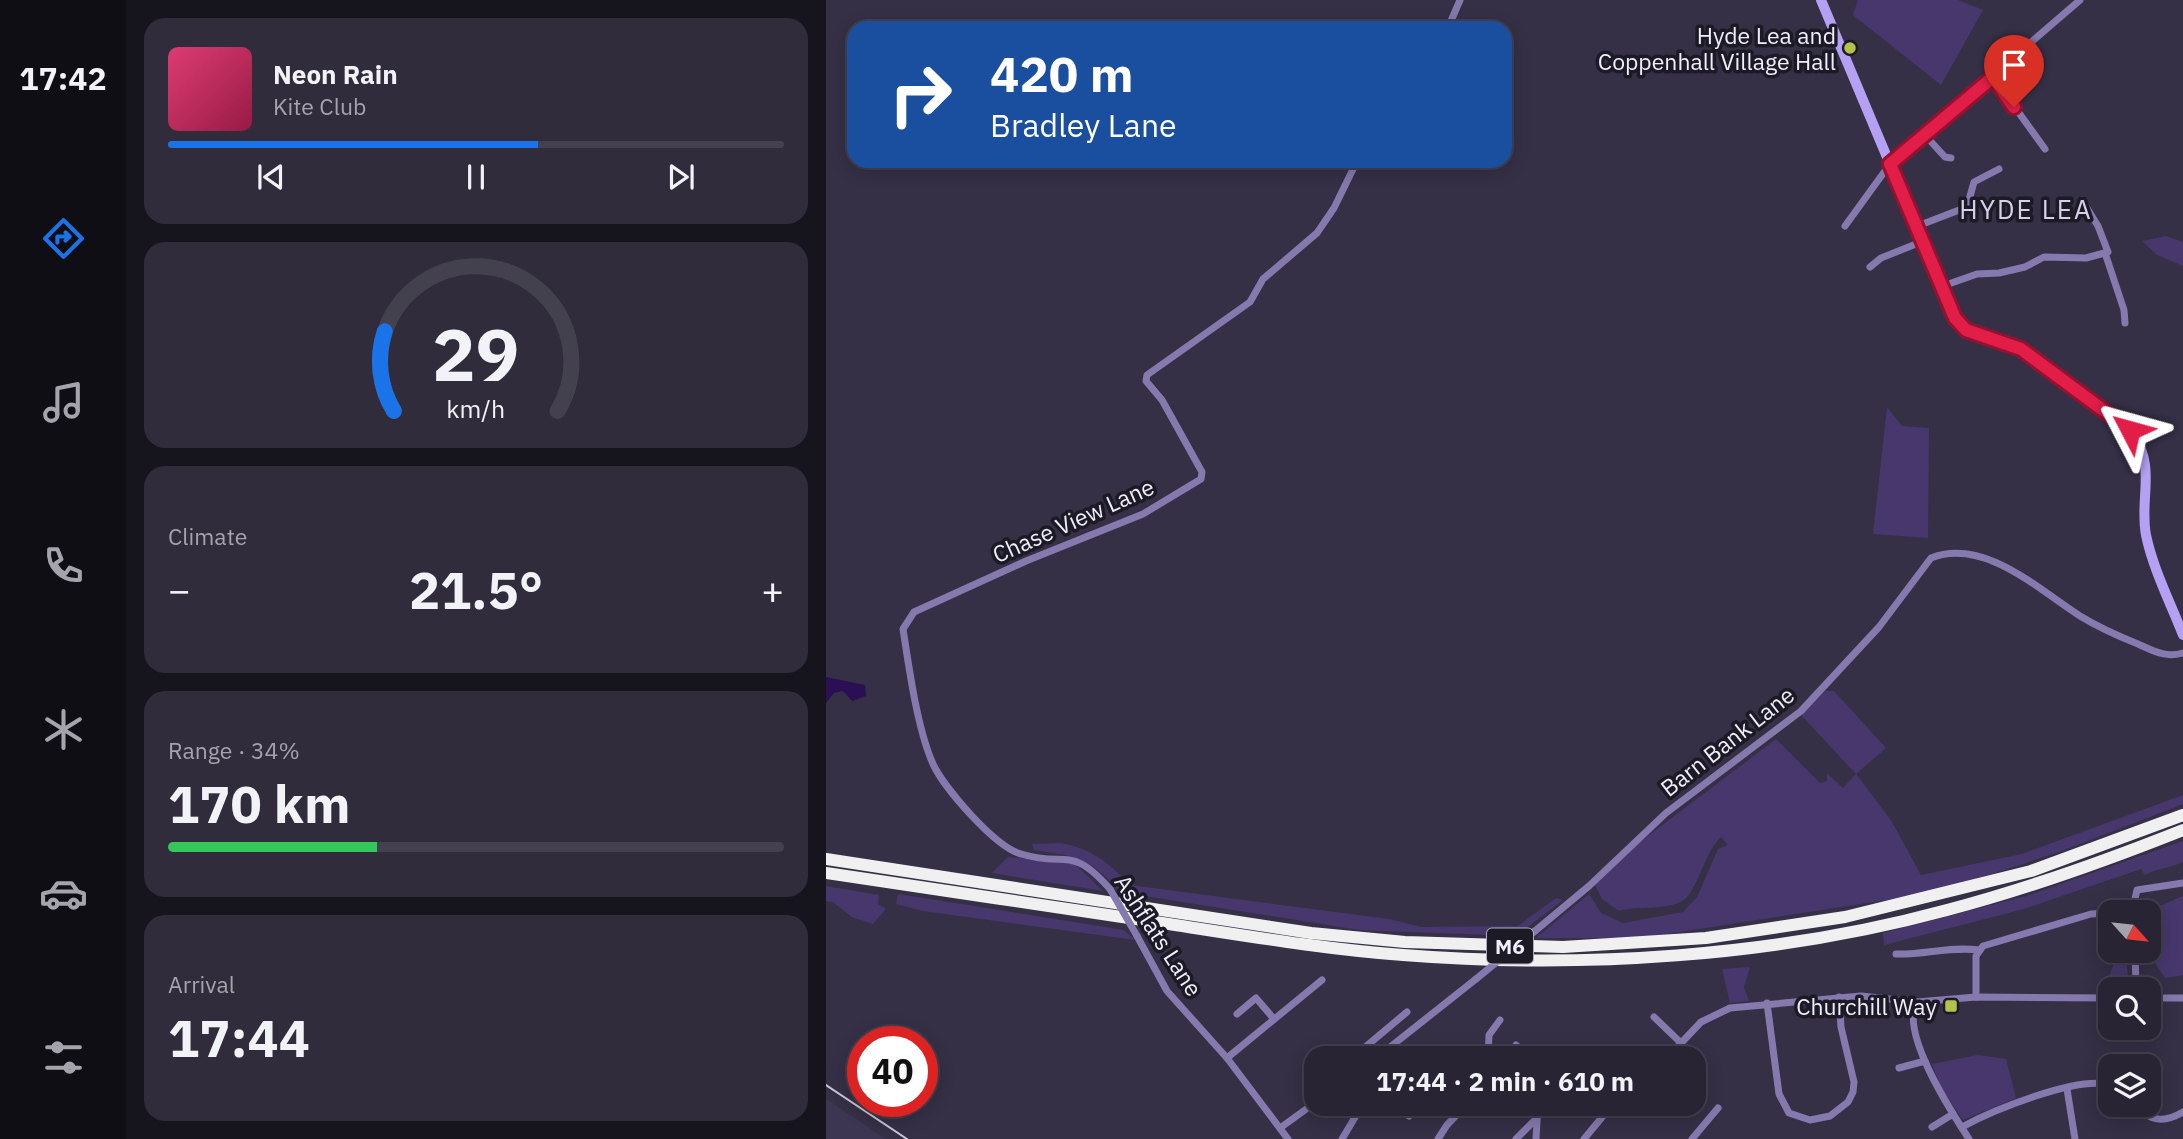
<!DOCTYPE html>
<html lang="en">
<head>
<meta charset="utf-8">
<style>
	:root { --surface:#282434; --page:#302c3c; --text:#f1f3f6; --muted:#a5a4ac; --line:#44414f; --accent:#1a73e8 }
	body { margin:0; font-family:"IBM Plex Sans",sans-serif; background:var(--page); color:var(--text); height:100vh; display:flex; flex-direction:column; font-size:26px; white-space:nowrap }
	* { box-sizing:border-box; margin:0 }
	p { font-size:23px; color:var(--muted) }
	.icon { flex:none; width:38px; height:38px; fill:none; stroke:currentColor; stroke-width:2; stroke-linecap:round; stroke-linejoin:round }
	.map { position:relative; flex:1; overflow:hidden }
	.sheet { display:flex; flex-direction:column; gap:18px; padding:18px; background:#16141d; width:700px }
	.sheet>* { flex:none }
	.guide { position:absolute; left:21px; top:21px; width:665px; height:147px; border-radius:21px; box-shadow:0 4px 18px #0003,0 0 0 2px var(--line); background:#1a4fa0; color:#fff; overflow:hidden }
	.needle { width:46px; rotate:117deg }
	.buttons { position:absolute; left:1272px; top:900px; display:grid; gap:14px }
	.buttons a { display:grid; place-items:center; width:63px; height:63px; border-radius:14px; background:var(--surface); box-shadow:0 4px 18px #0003,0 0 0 2px var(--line); font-size:35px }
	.speed { position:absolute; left:21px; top:1026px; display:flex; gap:14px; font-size:35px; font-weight:700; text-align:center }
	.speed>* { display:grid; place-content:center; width:91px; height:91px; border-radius:50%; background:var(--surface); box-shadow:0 4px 18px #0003,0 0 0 2px var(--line); line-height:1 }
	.speed .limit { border:10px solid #d22; background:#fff; color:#111 }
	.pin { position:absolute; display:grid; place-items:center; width:60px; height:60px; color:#fff; margin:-72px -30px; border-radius:50% 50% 50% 0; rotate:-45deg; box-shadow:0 0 7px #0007 }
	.pin .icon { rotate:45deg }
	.me { position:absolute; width:77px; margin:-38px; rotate:309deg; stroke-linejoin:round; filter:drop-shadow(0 0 5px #0008) }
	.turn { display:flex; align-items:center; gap:24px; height:147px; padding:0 28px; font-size:32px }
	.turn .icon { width:91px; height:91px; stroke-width:2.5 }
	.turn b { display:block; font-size:49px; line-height:60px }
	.big { font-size:52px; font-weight:700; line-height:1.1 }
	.sheet .tile { flex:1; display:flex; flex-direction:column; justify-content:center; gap:10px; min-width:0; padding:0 24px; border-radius:21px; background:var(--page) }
	.sheet .dial { align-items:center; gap:0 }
	.dial svg { height:182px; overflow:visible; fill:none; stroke:var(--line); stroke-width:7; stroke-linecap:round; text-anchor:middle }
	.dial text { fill:var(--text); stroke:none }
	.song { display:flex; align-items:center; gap:21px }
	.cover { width:84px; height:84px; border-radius:10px; background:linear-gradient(135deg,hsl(340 70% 55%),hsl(340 70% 35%)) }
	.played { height:7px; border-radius:4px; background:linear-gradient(90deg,var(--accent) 60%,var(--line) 60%) }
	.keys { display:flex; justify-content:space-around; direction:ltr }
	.heat { display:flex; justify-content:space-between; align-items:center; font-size:38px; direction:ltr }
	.charge { height:10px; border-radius:5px; background:linear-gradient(90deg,#34c759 34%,var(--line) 0) }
	.trip { position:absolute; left:478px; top:1046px; width:402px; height:70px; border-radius:21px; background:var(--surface); box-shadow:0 4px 18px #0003,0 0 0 2px var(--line); font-weight:700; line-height:70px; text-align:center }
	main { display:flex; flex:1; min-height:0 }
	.tabs { display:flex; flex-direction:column; width:126px; justify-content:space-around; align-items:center; background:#100e15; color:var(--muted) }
	.tabs .icon { width:49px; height:49px }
	.tabs .active { color:var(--accent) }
	.tabs b { font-size:32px; color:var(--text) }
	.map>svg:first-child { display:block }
</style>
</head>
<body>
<main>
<nav class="tabs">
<b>17:42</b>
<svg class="icon active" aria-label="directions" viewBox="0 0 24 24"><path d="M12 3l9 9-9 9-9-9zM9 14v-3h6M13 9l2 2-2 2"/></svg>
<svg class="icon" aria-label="music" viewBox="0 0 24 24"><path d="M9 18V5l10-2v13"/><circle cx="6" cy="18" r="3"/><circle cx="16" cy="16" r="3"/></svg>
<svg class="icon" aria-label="phone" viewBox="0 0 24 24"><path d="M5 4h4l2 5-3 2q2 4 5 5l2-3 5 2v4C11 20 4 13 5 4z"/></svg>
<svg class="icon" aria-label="climate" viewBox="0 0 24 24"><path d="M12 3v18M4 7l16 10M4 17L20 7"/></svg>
<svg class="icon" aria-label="car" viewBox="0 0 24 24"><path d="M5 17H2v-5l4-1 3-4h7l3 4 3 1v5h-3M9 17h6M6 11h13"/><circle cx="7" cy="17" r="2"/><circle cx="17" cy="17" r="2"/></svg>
<svg class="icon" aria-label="filters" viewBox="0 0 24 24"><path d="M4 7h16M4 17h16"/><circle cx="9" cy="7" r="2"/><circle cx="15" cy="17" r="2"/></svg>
</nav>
<section class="sheet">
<div class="tile">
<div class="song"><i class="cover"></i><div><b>Neon Rain</b><p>Kite Club</p></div></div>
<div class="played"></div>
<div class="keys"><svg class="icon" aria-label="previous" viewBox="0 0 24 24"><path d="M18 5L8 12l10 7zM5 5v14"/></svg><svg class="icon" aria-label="pause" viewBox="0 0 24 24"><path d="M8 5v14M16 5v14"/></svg><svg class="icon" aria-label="next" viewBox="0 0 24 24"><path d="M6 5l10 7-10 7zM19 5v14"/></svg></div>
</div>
<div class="tile dial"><svg viewBox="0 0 100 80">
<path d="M14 69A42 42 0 1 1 86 69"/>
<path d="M14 69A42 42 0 0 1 10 34" stroke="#1a73e8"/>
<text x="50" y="56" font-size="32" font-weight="700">29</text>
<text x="50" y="72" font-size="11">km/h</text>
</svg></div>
<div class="tile"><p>Climate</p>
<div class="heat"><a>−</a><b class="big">21.5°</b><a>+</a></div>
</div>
<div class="tile"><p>Range · 34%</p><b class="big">170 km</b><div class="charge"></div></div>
<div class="tile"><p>Arrival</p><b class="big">17:44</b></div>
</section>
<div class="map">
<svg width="1357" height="1139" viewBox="0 0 1357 1139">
	<rect width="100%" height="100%" fill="#353046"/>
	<polygon fill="#3d3653" points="0,1099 60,1139 0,1139"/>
	<g fill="#47376d">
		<polygon points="1032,0 1132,0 1157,10 1115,85 1027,15"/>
		<polygon points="1340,236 1357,242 1357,266 1331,255 1316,241"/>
		<polygon points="1061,407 1076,426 1103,428 1102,538 1047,534"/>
		<path d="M999,691H1008L1060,748L1030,774L1066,822L1095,875L1196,854L1357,795V804L1236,851L1163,875L1080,897L814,938H710L763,894L775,913L797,923L857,912L871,897L892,849L902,845L895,837C877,853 871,896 854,902C835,911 813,905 793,911L776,899L769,885L806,848L950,739L994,783L1001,781V773L1017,788L1030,774L975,715Z"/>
		<path d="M1357,841V862C1344,868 1329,869 1319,875L1315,869L1198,909L1058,945L1057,933L1200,896Z"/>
		<path d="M235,843C266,849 282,862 304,885L563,919L595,927L692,926L730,898L737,900L690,936L533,930L294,892C263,857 253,857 208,850L206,844Z"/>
		<polygon points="182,857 249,864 277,891 166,873"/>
		<polygon points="0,886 53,895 52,904 60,909 47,924 26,917 7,902 0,901"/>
		<polygon points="72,894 298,930 309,940 97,911 70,904"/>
		<polygon points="1357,896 1357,975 1339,978 1329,963 1329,908"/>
		<polygon points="1294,950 1299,950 1303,989 1277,990"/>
		<polygon points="924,967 918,987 923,1001 904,1003 896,969"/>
		<polygon points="1152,1055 1180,1059 1190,1098 1137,1120 1116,1089 1106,1064"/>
	</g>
	<polygon fill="#2a0f54" points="0,677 39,685 40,696 26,701 17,691 8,693 0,703"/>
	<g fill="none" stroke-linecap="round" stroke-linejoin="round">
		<g stroke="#8679ad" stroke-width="7">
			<polyline points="622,28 634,0"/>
			<polyline points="1167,77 1219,149"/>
			<polyline points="1098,134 1119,157 1125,158"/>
			<polyline points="1019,226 1064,164 1254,0"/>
			<polyline points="1089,227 1141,207 1148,182 1173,169"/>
			<polyline points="1279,253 1298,310 1299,323"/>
			<polyline points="1044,267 1055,258 1095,242"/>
			<polyline points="1114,287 1151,274 1173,273 1199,267 1218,257 1260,258 1282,252 1272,226 1256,200"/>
			<path d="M284,889C244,844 242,868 195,854C169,847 118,788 107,764C91,728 83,667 77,629L88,612L200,561L317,514L375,479L376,472L336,400L320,381L321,375L424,302L437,279L491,233L508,208L531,161"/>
			<polyline points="1308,903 1311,890 1357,883"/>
			<polyline points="1296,912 1310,912"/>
			<path d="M709,931L763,886L840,813L975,711L1053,627L1105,558C1158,537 1213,590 1254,616C1272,627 1292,636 1312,644C1328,651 1339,658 1357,653"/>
			<polyline points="311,936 341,991 401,1058 462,1139"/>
			<polyline points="1309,950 1310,989"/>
			<path d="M1070,954C1099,955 1124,946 1153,950"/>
			<polyline points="1150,997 1150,956 1157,946 1265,914 1284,913"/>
			<polyline points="1323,998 1357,998"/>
			<path d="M1091,1002C1073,1032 1126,1113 1143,1139"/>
			<polyline points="941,1003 953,1094 963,1113 984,1120 1004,1116 1022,1102 1027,1092 1028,1082 1015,1027 1013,997"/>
			<polyline points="411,1014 430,998 448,1019"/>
			<polyline points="828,1017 854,1042"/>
			<polyline points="690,1045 705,1059"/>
			<polyline points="401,1058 496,980"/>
			<polyline points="599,1058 600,1059"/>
			<polyline points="525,1059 581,1012"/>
			<polyline points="549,1059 650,979"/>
			<polyline points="662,1059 663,1035 674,1020"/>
			<path d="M721,1059L723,1054C744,1045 760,1044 778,1059"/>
			<polyline points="840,1059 875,1022 904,1008 1035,996 1091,1002 1150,997 1284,998"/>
			<polyline points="1073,1068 1099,1061"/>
			<polyline points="1241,1089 1249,1139"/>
			<polyline points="568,1104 583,1116"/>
			<path d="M1307,1104C1324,1121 1337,1124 1357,1112"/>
			<polyline points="1106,1127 1127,1114"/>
			<path d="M1136,1127C1165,1111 1252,1075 1284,1085"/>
			<polyline points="454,1128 490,1102"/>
			<polyline points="516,1139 537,1104"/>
			<polyline points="612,1139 621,1125 641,1104"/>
			<polyline points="690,1139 710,1119"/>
			<polyline points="710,1139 712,1104"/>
			<polyline points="758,1139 787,1104"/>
			<polyline points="866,1139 892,1108"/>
		</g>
		<path stroke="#b5a0f3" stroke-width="10" d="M995,0L1129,319C1148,338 1173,337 1196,349C1215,360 1295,417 1306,432C1331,468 1313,498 1320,535C1327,569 1345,604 1357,635"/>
		<g stroke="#f0f0f0" stroke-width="12">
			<polyline points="0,859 485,933 579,942 737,947 880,938 1019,917 1205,871 1357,815"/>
			<path d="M0,873C114,890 229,907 343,924C421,936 498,949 577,955C755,969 948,957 1121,910C1201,889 1279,861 1357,830"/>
		</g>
		<polyline stroke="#cac6d7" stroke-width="2" points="0,1085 81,1139"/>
		<g stroke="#8679ad" stroke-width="7">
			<polyline points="284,889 311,936"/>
			<polyline points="650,979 709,931"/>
		</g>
	</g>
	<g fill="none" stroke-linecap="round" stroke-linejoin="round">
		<defs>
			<polyline id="route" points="1188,107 1167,77 1064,164 1129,318 1140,330 1195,349 1304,430"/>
		</defs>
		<use href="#route" stroke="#92132f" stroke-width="18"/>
		<use href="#route" stroke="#e11d48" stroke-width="12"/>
	</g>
	<g fill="#b5c24a" stroke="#1c1a24" stroke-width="2.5">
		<circle cx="1024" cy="48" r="7"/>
		<rect x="1118" y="999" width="14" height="14" rx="3.5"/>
	</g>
	<g text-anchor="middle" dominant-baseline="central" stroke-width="7" stroke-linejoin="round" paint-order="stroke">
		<rect fill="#1c1a24" stroke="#b0aebb" stroke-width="2" x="661" y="928.5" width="46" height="35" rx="5"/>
		<g font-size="21" font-weight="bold" fill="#f0edfc">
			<text x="684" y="946">M6</text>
		</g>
		<g font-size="23" fill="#f0edfc" stroke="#1c1a24" text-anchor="end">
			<text x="1010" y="35">Hyde Lea and<tspan x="1010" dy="26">Coppenhall Village Hall</tspan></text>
			<text x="1111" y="1006">Churchill Way</text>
		</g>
		<g font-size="23" fill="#f0edfc" stroke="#1c1a24">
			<text transform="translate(247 520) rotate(-24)">Chase View Lane</text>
			<text transform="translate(901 741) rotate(-38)">Barn Bank Lane</text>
			<text transform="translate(333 935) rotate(57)">Ashflats Lane</text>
		</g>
		<g font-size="26" letter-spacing="2" fill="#d6d0ed" stroke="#1c1a24">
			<text x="1200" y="209">HYDE LEA</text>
		</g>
	</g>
</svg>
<div class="buttons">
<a><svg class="needle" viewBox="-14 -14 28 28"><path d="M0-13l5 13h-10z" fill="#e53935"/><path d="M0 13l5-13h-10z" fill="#a5a4ac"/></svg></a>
<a><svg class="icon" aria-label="search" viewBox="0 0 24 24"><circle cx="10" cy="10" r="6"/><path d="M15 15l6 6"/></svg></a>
<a><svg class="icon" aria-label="layers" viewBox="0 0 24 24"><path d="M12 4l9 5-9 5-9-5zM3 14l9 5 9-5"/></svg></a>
</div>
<div class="speed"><div class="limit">40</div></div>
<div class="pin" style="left:1188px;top:107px;background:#d93025"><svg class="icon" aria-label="arrive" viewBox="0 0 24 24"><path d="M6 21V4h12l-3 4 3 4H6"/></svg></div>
<svg class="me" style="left:1304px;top:430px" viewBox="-20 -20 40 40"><path d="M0-17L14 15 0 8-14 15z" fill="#e11d48" stroke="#fff" stroke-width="4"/></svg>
<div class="trip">17:44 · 2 min · 610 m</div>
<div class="guide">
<div class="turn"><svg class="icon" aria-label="right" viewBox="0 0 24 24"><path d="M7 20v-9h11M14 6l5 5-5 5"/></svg><div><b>420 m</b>Bradley Lane</div></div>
</div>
</div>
</main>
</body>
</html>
